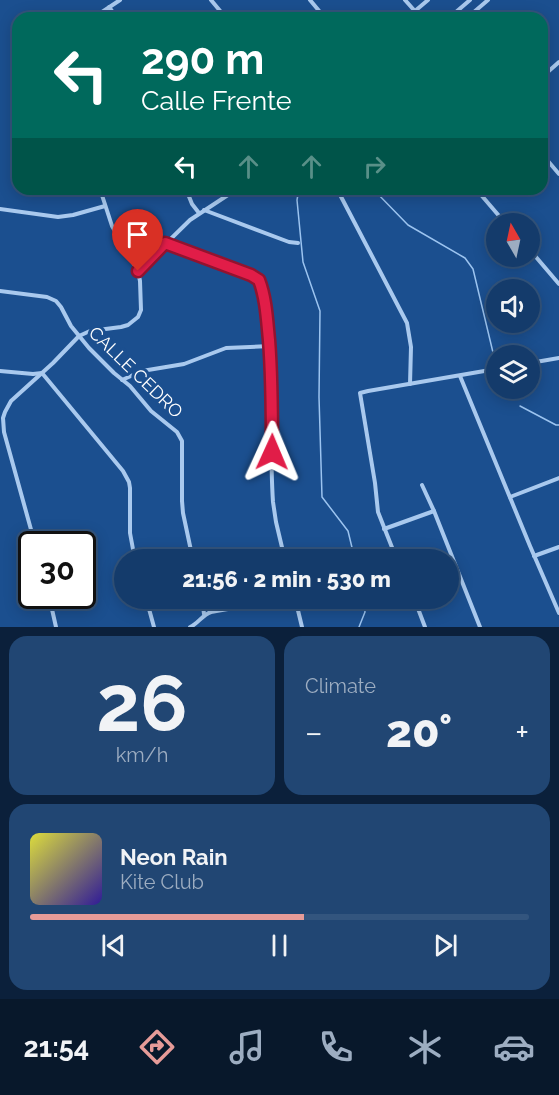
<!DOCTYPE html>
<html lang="en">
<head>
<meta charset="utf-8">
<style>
	:root { --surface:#143b6b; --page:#214673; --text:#f1f3f6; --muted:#9dadc1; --line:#33557e; --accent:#e69b98 }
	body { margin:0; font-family:Raleway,sans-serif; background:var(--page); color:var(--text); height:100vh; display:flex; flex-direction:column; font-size:22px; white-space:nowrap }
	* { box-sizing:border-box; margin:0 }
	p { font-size:20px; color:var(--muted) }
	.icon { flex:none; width:33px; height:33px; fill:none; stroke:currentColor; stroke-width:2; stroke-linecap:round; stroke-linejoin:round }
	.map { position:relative; height:627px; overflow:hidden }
	.side { display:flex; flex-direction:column; gap:9px; padding:9px; background:#0b203b; flex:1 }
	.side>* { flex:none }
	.top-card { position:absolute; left:12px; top:12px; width:536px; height:183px; border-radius:18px; box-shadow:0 3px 15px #0003,0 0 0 2px var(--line); background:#00695c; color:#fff; overflow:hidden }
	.needle { width:39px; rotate:351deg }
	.controls { position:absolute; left:486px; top:213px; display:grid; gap:12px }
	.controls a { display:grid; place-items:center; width:54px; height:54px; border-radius:50%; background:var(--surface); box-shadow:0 3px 15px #0003,0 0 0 2px var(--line); font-size:30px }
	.speed { position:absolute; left:18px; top:531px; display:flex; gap:12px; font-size:30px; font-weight:700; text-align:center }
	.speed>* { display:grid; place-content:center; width:78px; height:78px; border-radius:50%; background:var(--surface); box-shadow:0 3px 15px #0003,0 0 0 2px var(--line); line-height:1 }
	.speed .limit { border:3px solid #111; border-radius:9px; background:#fff; color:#111 }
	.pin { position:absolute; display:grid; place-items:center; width:51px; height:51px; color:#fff; margin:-62px -26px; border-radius:50% 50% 50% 0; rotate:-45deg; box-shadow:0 0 6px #0007 }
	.pin .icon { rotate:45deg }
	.me { position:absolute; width:66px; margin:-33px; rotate:1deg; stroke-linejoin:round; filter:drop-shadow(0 0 4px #0008) }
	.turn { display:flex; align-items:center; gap:21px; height:126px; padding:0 30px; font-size:27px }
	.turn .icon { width:78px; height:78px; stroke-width:2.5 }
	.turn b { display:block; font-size:42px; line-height:51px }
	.lanes { display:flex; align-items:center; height:57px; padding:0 30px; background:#0003; justify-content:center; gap:30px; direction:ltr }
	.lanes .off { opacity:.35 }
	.big { font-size:45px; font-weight:800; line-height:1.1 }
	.side .widget { flex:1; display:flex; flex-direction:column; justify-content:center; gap:9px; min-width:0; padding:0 21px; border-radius:18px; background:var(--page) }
	.side .dial { align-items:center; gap:0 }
	.dial b { font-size:78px; line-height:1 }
	.song { display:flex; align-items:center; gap:18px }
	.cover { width:72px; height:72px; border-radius:9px; background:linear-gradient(135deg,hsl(60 70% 55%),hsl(250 70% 35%)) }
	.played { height:6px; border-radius:3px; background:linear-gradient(90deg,var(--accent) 55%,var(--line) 55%) }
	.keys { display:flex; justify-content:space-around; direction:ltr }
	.heat { display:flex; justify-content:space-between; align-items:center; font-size:33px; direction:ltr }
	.side .tiles { flex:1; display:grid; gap:9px; grid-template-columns:1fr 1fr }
	.widget:last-child { grid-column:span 2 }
	.trip { position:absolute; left:114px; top:549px; width:345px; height:60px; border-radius:30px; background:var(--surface); box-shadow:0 3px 15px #0003,0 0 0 2px var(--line); font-weight:800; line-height:60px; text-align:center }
	.dock { display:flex; height:96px; justify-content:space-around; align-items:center; background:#08182b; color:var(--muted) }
	.dock .icon { width:42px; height:42px }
	.dock .active { color:var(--accent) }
	.dock b { font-size:27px; color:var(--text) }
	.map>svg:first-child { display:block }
</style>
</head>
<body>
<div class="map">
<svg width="559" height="627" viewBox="0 0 559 627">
	<rect width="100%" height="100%" fill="#1b4f8f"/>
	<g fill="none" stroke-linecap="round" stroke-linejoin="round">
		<g stroke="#9cc4f0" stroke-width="1.5">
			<polyline points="299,189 297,200 303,262 320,311 319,397 322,497 348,531 355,560"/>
			<polyline points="373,189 408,225 465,258 473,269 496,365"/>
			<polyline points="520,406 556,425 559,425"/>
			<polyline points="359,627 365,612 363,598"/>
		</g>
		<g stroke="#a9c9ee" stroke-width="4">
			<polyline points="211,0 226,18"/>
			<polyline points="310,0 325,18"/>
			<polyline points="405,0 421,18"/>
			<polyline points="109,7 117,18"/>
			<polyline points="415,11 428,0"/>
			<polyline points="93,18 120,0"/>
			<polyline points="449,18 470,0"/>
			<polyline points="467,18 488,0"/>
			<polyline points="542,77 559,62"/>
			<polyline points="542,154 559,174"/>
			<polyline points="186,189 192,204 199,213"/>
			<polyline points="337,189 407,323 411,347 410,384"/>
			<polyline points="476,189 506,224"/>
			<polyline points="0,209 58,217 73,215 105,206"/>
			<polyline points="204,210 289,242 298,243"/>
			<path d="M165,244L255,277L259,280L261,285C277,356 268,429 273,502L276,522L285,560"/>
			<polyline points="530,250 559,284"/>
			<polyline points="138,271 190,220 237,189"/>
			<polyline points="0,291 47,297 56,301 61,307 71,326 89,348 114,373 130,386 151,411 177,432 182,441 182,501 183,513 193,560"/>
			<polyline points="530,363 559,358"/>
			<polyline points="0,371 33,374 42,373 123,471 129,482 130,488 130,533 135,560"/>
			<polyline points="460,376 530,546 559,613"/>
			<polyline points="122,380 142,371 184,364 226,348 270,346"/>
			<polyline points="422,485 434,511 480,627"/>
			<polyline points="510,497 559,478"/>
			<polyline points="384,529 434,511"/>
			<polyline points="35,544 4,432 3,418 5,412 11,401 53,363 79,336 90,331 121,327 128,325 138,317 141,310 140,281 138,271 112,226 100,189"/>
			<polyline points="534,556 559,547"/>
			<polyline points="397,560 378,512 375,483 360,393 368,391 496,369"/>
			<polyline points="49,596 56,627"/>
			<polyline points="146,598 154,627"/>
			<polyline points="202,598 204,614"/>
			<polyline points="295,598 302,627"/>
			<polyline points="414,598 425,627"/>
			<path d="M190,627C198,624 202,615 211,612L261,603L276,598"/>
		</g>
	</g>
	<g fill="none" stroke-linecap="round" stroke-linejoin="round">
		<defs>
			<path id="route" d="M138,271L165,243L251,275L259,280C266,298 267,320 269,340C272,377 272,414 272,452"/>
		</defs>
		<use href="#route" stroke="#92132f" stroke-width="15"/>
		<use href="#route" stroke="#e11d48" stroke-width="10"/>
	</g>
	<g text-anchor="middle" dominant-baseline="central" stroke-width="6" stroke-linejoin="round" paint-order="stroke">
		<g font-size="18" fill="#fff" stroke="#1b4f8f">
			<text transform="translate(136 372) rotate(44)">CALLE CEDRO</text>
		</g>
	</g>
</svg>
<div class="controls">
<a><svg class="needle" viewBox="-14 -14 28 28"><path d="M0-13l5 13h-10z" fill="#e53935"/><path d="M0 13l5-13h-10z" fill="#9dadc1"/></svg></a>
<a><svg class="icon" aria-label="sound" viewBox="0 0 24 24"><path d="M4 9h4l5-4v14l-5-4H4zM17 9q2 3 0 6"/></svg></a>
<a><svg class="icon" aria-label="layers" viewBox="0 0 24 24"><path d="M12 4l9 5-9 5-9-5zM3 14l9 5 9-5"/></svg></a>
</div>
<div class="speed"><div class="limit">30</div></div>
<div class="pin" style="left:138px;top:271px;background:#d93025"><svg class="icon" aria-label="arrive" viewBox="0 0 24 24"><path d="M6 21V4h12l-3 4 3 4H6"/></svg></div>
<svg class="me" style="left:272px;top:452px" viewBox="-20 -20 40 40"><path d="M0-17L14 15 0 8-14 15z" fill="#e11d48" stroke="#fff" stroke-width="4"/></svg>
<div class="trip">21:56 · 2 min · 530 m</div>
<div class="top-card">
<div class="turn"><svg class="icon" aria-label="left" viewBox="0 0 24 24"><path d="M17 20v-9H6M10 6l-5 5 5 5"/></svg><div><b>290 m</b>Calle Frente</div></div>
<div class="lanes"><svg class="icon" aria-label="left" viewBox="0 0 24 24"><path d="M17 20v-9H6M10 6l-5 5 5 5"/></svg><svg class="icon off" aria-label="ahead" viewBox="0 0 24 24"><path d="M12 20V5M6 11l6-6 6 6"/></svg><svg class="icon off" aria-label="ahead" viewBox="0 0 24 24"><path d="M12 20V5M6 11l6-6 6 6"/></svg><svg class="icon off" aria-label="right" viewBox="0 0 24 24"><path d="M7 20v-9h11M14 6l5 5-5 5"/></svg></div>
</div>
</div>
<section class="side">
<div class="tiles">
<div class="widget dial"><b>26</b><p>km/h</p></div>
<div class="widget"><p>Climate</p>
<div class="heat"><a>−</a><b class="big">20°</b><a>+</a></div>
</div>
<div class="widget">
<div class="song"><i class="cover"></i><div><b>Neon Rain</b><p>Kite Club</p></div></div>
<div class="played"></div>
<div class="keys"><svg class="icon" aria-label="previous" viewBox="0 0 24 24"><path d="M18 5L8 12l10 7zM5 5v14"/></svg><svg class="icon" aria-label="pause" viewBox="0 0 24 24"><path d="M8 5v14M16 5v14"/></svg><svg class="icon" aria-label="next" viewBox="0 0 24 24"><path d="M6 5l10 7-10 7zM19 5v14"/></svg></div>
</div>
</div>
</section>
<nav class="dock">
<b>21:54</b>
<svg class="icon active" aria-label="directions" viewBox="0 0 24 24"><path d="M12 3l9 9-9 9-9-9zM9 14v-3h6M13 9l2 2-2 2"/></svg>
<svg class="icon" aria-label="music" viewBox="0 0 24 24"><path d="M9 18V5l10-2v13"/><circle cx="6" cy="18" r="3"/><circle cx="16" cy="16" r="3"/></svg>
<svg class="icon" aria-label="phone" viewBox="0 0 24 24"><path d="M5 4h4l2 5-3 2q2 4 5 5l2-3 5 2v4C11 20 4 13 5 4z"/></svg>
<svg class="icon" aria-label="climate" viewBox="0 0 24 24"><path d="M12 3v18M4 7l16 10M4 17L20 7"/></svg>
<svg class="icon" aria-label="car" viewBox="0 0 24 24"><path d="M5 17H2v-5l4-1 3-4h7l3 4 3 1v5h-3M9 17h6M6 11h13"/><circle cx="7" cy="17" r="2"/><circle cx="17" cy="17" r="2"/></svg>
</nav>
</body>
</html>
